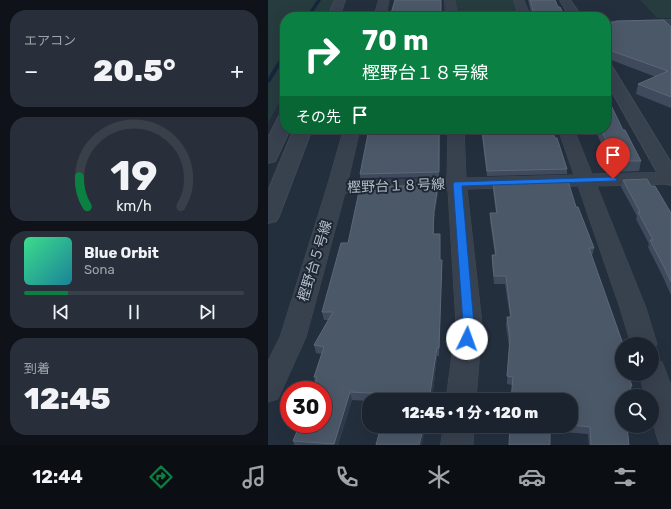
<!DOCTYPE html>
<html lang="ja">
<head>
<meta charset="utf-8">
<style>
	:root { --surface:#1b232e; --page:#282f3a; --text:#f1f3f6; --muted:#a0a4aa; --line:#39404a; --accent:#0b8043 }
	body { margin:0; font-family:Rubik,"Noto Sans JP",sans-serif; background:var(--page); color:var(--text); height:100vh; display:flex; flex-direction:column; font-size:15px; white-space:nowrap }
	* { box-sizing:border-box; margin:0 }
	p { font-size:13px; color:var(--muted) }
	.icon { flex:none; width:22px; height:22px; fill:none; stroke:currentColor; stroke-width:2; stroke-linecap:round; stroke-linejoin:round }
	.map { position:relative; flex:1; overflow:hidden }
	.panel { display:flex; flex-direction:column; gap:10px; padding:10px; background:#0f1319; width:268px }
	.panel>* { flex:none }
	.top-card { position:absolute; left:12px; top:12px; width:331px; height:122px; border-radius:16px; box-shadow:0 4px 16px #0002,0 0 0 1px var(--line); background:#0b8043; color:#fff; overflow:hidden }
	.tools { position:absolute; left:347px; top:337px; display:grid; gap:8px }
	.tools a { display:grid; place-items:center; width:44px; height:44px; border-radius:50%; background:var(--surface); box-shadow:0 4px 16px #0002,0 0 0 1px var(--line); font-size:20px }
	.speed { position:absolute; left:12px; top:381px; display:flex; gap:8px; font-size:20px; font-weight:700; text-align:center }
	.speed>* { display:grid; place-content:center; width:52px; height:52px; border-radius:50%; background:var(--surface); box-shadow:0 4px 16px #0002,0 0 0 1px var(--line); line-height:1 }
	.speed .limit { border:6px solid #d22; background:#fff; color:#111 }
	.pin { position:absolute; display:grid; place-items:center; width:34px; height:34px; color:#fff; margin:-41px -17px; border-radius:50% 50% 50% 0; rotate:-45deg; box-shadow:0 0 4px #0007 }
	.pin .icon { rotate:45deg }
	.me { position:absolute; width:44px; margin:-22px; rotate:3deg; stroke-linejoin:round; filter:drop-shadow(0 0 3px #0008) }
	.turn { display:flex; align-items:center; gap:14px; height:84px; padding:0 16px; font-size:18px }
	.turn .icon { width:52px; height:52px; stroke-width:2.5 }
	.turn b { display:block; font-size:28px; line-height:34px }
	.then { display:flex; align-items:center; height:38px; padding:0 16px; background:#0003; gap:8px; font-size:15px }
	.big { font-size:30px; font-weight:800; line-height:1.1 }
	.panel .card { flex:1; display:flex; flex-direction:column; justify-content:center; gap:6px; min-width:0; padding:0 14px; border-radius:16px; background:var(--page) }
	.panel .dial { align-items:center; gap:0 }
	.dial svg { height:104px; overflow:visible; fill:none; stroke:var(--line); stroke-width:7; stroke-linecap:round; text-anchor:middle }
	.dial text { fill:var(--text); stroke:none }
	.song { display:flex; align-items:center; gap:12px }
	.cover { width:48px; height:48px; border-radius:6px; background:linear-gradient(135deg,hsl(150 70% 55%),hsl(190 70% 35%)) }
	.played { height:4px; border-radius:2px; background:linear-gradient(90deg,var(--accent) 20%,var(--line) 20%) }
	.keys { display:flex; justify-content:space-around; direction:ltr }
	.heat { display:flex; justify-content:space-between; align-items:center; font-size:22px; direction:ltr }
	.trip { position:absolute; left:94px; top:393px; width:216px; height:40px; border-radius:16px; background:var(--surface); box-shadow:0 4px 16px #0002,0 0 0 1px var(--line); font-weight:800; line-height:40px; text-align:center }
	.menu { display:flex; height:64px; justify-content:space-around; align-items:center; background:#0b0e12; color:var(--muted) }
	.menu .icon { width:28px; height:28px }
	.menu .selected { color:var(--accent) }
	.menu b { font-size:18px; color:var(--text) }
	main { display:flex; flex:1; min-height:0 }
	.map>svg:first-child { display:block }
</style>
</head>
<body>
<main>
<section class="panel">
<div class="card"><p>エアコン</p>
<div class="heat"><a>−</a><b class="big">20.5°</b><a>+</a></div>
</div>
<div class="card dial"><svg viewBox="0 0 100 80">
<path d="M14 69A42 42 0 1 1 86 69"/>
<path d="M14 69A42 42 0 0 1 8 46" stroke="#0b8043"/>
<text x="50" y="56" font-size="32" font-weight="700">19</text>
<text x="50" y="72" font-size="11">km/h</text>
</svg></div>
<div class="card">
<div class="song"><i class="cover"></i><div><b>Blue Orbit</b><p>Sona</p></div></div>
<div class="played"></div>
<div class="keys"><svg class="icon" aria-label="previous" viewBox="0 0 24 24"><path d="M18 5L8 12l10 7zM5 5v14"/></svg><svg class="icon" aria-label="pause" viewBox="0 0 24 24"><path d="M8 5v14M16 5v14"/></svg><svg class="icon" aria-label="next" viewBox="0 0 24 24"><path d="M6 5l10 7-10 7zM19 5v14"/></svg></div>
</div>
<div class="card"><p>到着</p><b class="big">12:45</b></div>
</section>
<div class="map">
<svg width="403" height="445" viewBox="0 0 403 445">
	<rect width="100%" height="100%" fill="#242f3e"/>
	<g fill="#263c3f">
		<polygon points="0,0 66,0 57,17 17,17 17,92 0,123"/>
		<polygon points="187,0 246,0 252,17 189,17"/>
		<polygon points="372,0 403,0 403,18 389,18"/>
	</g>
	<g fill="none" stroke-linecap="round" stroke-linejoin="round">
		<g fill="#17263c" fill-rule="evenodd">
			<polygon points="49,0 53,0 42,17 38,17"/>
			<polygon points="15,53 17,53 17,58 2,82 0,83 0,78"/>
		</g>
		<defs>
			<polygon id="pedestrian" points="403,20 403,26 338,28 338,22"/>
			<g id="minor">
				<polygon points="111,0 121,0 118,17 106,17"/>
				<polygon points="177,0 187,0 190,17 178,17"/>
				<polygon points="246,0 256,0 263,17 251,17"/>
				<polygon points="76,129 92,129 80,181 179,178 180,129 196,129 198,178 306,175 290,129 306,129 324,174 403,172 403,184 329,186 378,308 389,344 385,351 384,352 384,344 363,344 352,308 310,186 199,189 214,324 208,400 178,400 188,324 180,190 77,193 38,337 10,399 0,402 0,361 12,337 59,187"/>
				<path d="M384,359L394,362L403,385V445H392C385,429 384,413 384,396H377L371,374H384Z"/>
				<polygon points="176,426 206,426 205,445 173,445"/>
			</g>
			<g id="tertiary">
				<polygon points="67,0 77,0 71,17 59,17"/>
				<polygon points="292,0 302,0 314,17 302,17"/>
				<polygon points="338,64 343,65 345,68 403,163 403,185 396,183 393,179 338,81"/>
				<polygon points="17,115 17,129 22,129 9,157 7,161 0,163 0,138 11,116"/>
				<polygon points="26,129 44,129 11,216 8,221 0,223 0,191"/>
			</g>
		</defs>
		<use href="#pedestrian" stroke="#414a57" stroke-width="2"/>
		<use href="#minor" stroke="#414a57" stroke-width="1"/>
		<use href="#tertiary" stroke="#414a57" stroke-width="2"/>
		<use href="#pedestrian" fill="#38414e" fill-rule="evenodd"/>
		<use href="#minor" fill="#38414e" fill-rule="evenodd"/>
		<use href="#tertiary" fill="#38414e" fill-rule="evenodd"/>
	</g>
	<g fill="#3f4b5c">
		<polygon points="260,0 287,0 290,7 297,17 264,17"/>
		<polygon points="338,25 403,27 403,108 368,94 370,84 388,77 338,58"/>
		<polygon points="172,129 171,177 92,178 92,174"/>
		<polygon points="213,129 283,129 299,169 299,174 219,176"/>
		<polygon points="327,129 338,129 355,130 373,161 371,171 345,172 337,157 338,155"/>
		<polygon points="355,180 383,186 403,213 403,295 395,277 380,247 381,244 368,219 369,216 353,187"/>
		<polygon points="225,183 308,207 326,248 324,256 354,344 354,374 364,386 363,389 354,396 361,445 321,445 320,434 282,431 242,426 303,426 303,400 244,385 239,384 241,346 238,325 239,317 242,317 237,284 226,284 224,263 224,255 227,255 222,220 222,213 228,213 225,190"/>
		<polygon points="170,185 170,192 166,218 166,234 172,242 172,260 174,268 171,356 169,356 164,400 101,400 101,401 84,400 70,445 26,445 25,441 47,382 46,377 54,354 48,353 46,345 60,320 56,320 54,312 80,243"/>
	</g>
	<g fill="#2f3b4b">
		<polygon points="170,185 170,192 166,218 166,242 166,211"/>
		<polygon points="174,260 174,268 171,356 171,348"/>
		<polygon points="169,348 169,356 164,400 161,400"/>
		<polygon points="82,392 84,400 70,445 66,445"/>
		<polygon points="156,426 158,426 154,445 151,445"/>
	</g>
	<g fill="#4b5868" stroke="#5c6777">
		<polygon points="127,0 173,0 173,17 122,17"/>
		<polygon points="262,0 287,0 290,7 292,7 297,17 267,17"/>
		<polygon points="396,20 403,27 403,97 370,84 400,71 338,49 338,25 349,21"/>
		<polygon points="338,95 355,130 357,130 373,161 347,161 339,147 341,147 333,129 338,129"/>
		<polygon points="101,129 171,129 171,172 92,174"/>
		<polygon points="214,129 283,129 287,138 289,138 299,169 219,171"/>
		<polygon points="379,179 383,186 387,186 403,213 403,282 397,269 382,240 385,240 370,212 372,212 355,180"/>
		<polygon points="300,181 308,207 310,207 326,248 321,248 355,344 353,345 354,350 354,374 360,374 364,386 362,386 364,396 354,396 354,426 359,426 361,445 323,445 322,427 303,425 303,400 243,400 245,377 239,376 242,339 239,317 243,317 238,276 226,276 224,255 228,255 222,213 229,213 225,183"/>
		<polygon points="170,185 166,211 165,234 172,234 172,260 174,260 171,348 169,348 161,400 120,400 122,394 82,392 66,444 25,441 32,424 55,424 55,390 44,390 49,377 46,377 56,347 46,345 65,312 54,312 73,243 80,243 92,187"/>
		<polygon points="113,426 156,426 151,445 108,445"/>
		<polygon points="242,426 282,426 282,445 241,445"/>
	</g>
	<polygon fill="#1a73e8" stroke="#114b97" points="345,177 349,179 348,181 194,186 206,324 203,342 199,343 195,342 194,339 195,324 185,184 186,182"/>
	<g text-anchor="middle" dominant-baseline="central" stroke-width="4" stroke-linejoin="round" paint-order="stroke">
		<g font-size="14" fill="#b4bcc9" stroke="#1d2633">
			<text transform="translate(128 186) rotate(-2)">樫野台１８号線</text>
			<text transform="translate(47 261) rotate(-73)">樫野台５号線</text>
		</g>
	</g>
</svg>
<div class="tools">
<a><svg class="icon" aria-label="sound" viewBox="0 0 24 24"><path d="M4 9h4l5-4v14l-5-4H4zM17 9q2 3 0 6"/></svg></a>
<a><svg class="icon" aria-label="search" viewBox="0 0 24 24"><circle cx="10" cy="10" r="6"/><path d="M15 15l6 6"/></svg></a>
</div>
<div class="speed"><div class="limit">30</div></div>
<div class="pin" style="left:345px;top:179px;background:#d93025"><svg class="icon" aria-label="arrive" viewBox="0 0 24 24"><path d="M6 21V4h12l-3 4 3 4H6"/></svg></div>
<svg class="me" style="left:199px;top:339px" viewBox="-20 -20 40 40"><circle r="19" fill="#fff"/><path d="M0-13L10 11 0 6-10 11z" fill="#1a73e8"/></svg>
<div class="trip">12:45 · 1 分 · 120 m</div>
<div class="top-card">
<div class="turn"><svg class="icon" aria-label="right" viewBox="0 0 24 24"><path d="M7 20v-9h11M14 6l5 5-5 5"/></svg><div><b>70 m</b>樫野台１８号線</div></div>
<div class="then">その先<svg class="icon" aria-label="arrive" viewBox="0 0 24 24"><path d="M6 21V4h12l-3 4 3 4H6"/></svg></div>
</div>
</div>
</main>
<nav class="menu">
<b>12:44</b>
<svg class="icon selected" aria-label="directions" viewBox="0 0 24 24"><path d="M12 3l9 9-9 9-9-9zM9 14v-3h6M13 9l2 2-2 2"/></svg>
<svg class="icon" aria-label="music" viewBox="0 0 24 24"><path d="M9 18V5l10-2v13"/><circle cx="6" cy="18" r="3"/><circle cx="16" cy="16" r="3"/></svg>
<svg class="icon" aria-label="phone" viewBox="0 0 24 24"><path d="M5 4h4l2 5-3 2q2 4 5 5l2-3 5 2v4C11 20 4 13 5 4z"/></svg>
<svg class="icon" aria-label="climate" viewBox="0 0 24 24"><path d="M12 3v18M4 7l16 10M4 17L20 7"/></svg>
<svg class="icon" aria-label="car" viewBox="0 0 24 24"><path d="M5 17H2v-5l4-1 3-4h7l3 4 3 1v5h-3M9 17h6M6 11h13"/><circle cx="7" cy="17" r="2"/><circle cx="17" cy="17" r="2"/></svg>
<svg class="icon" aria-label="filters" viewBox="0 0 24 24"><path d="M4 7h16M4 17h16"/><circle cx="9" cy="7" r="2"/><circle cx="15" cy="17" r="2"/></svg>
</nav>
</body>
</html>
